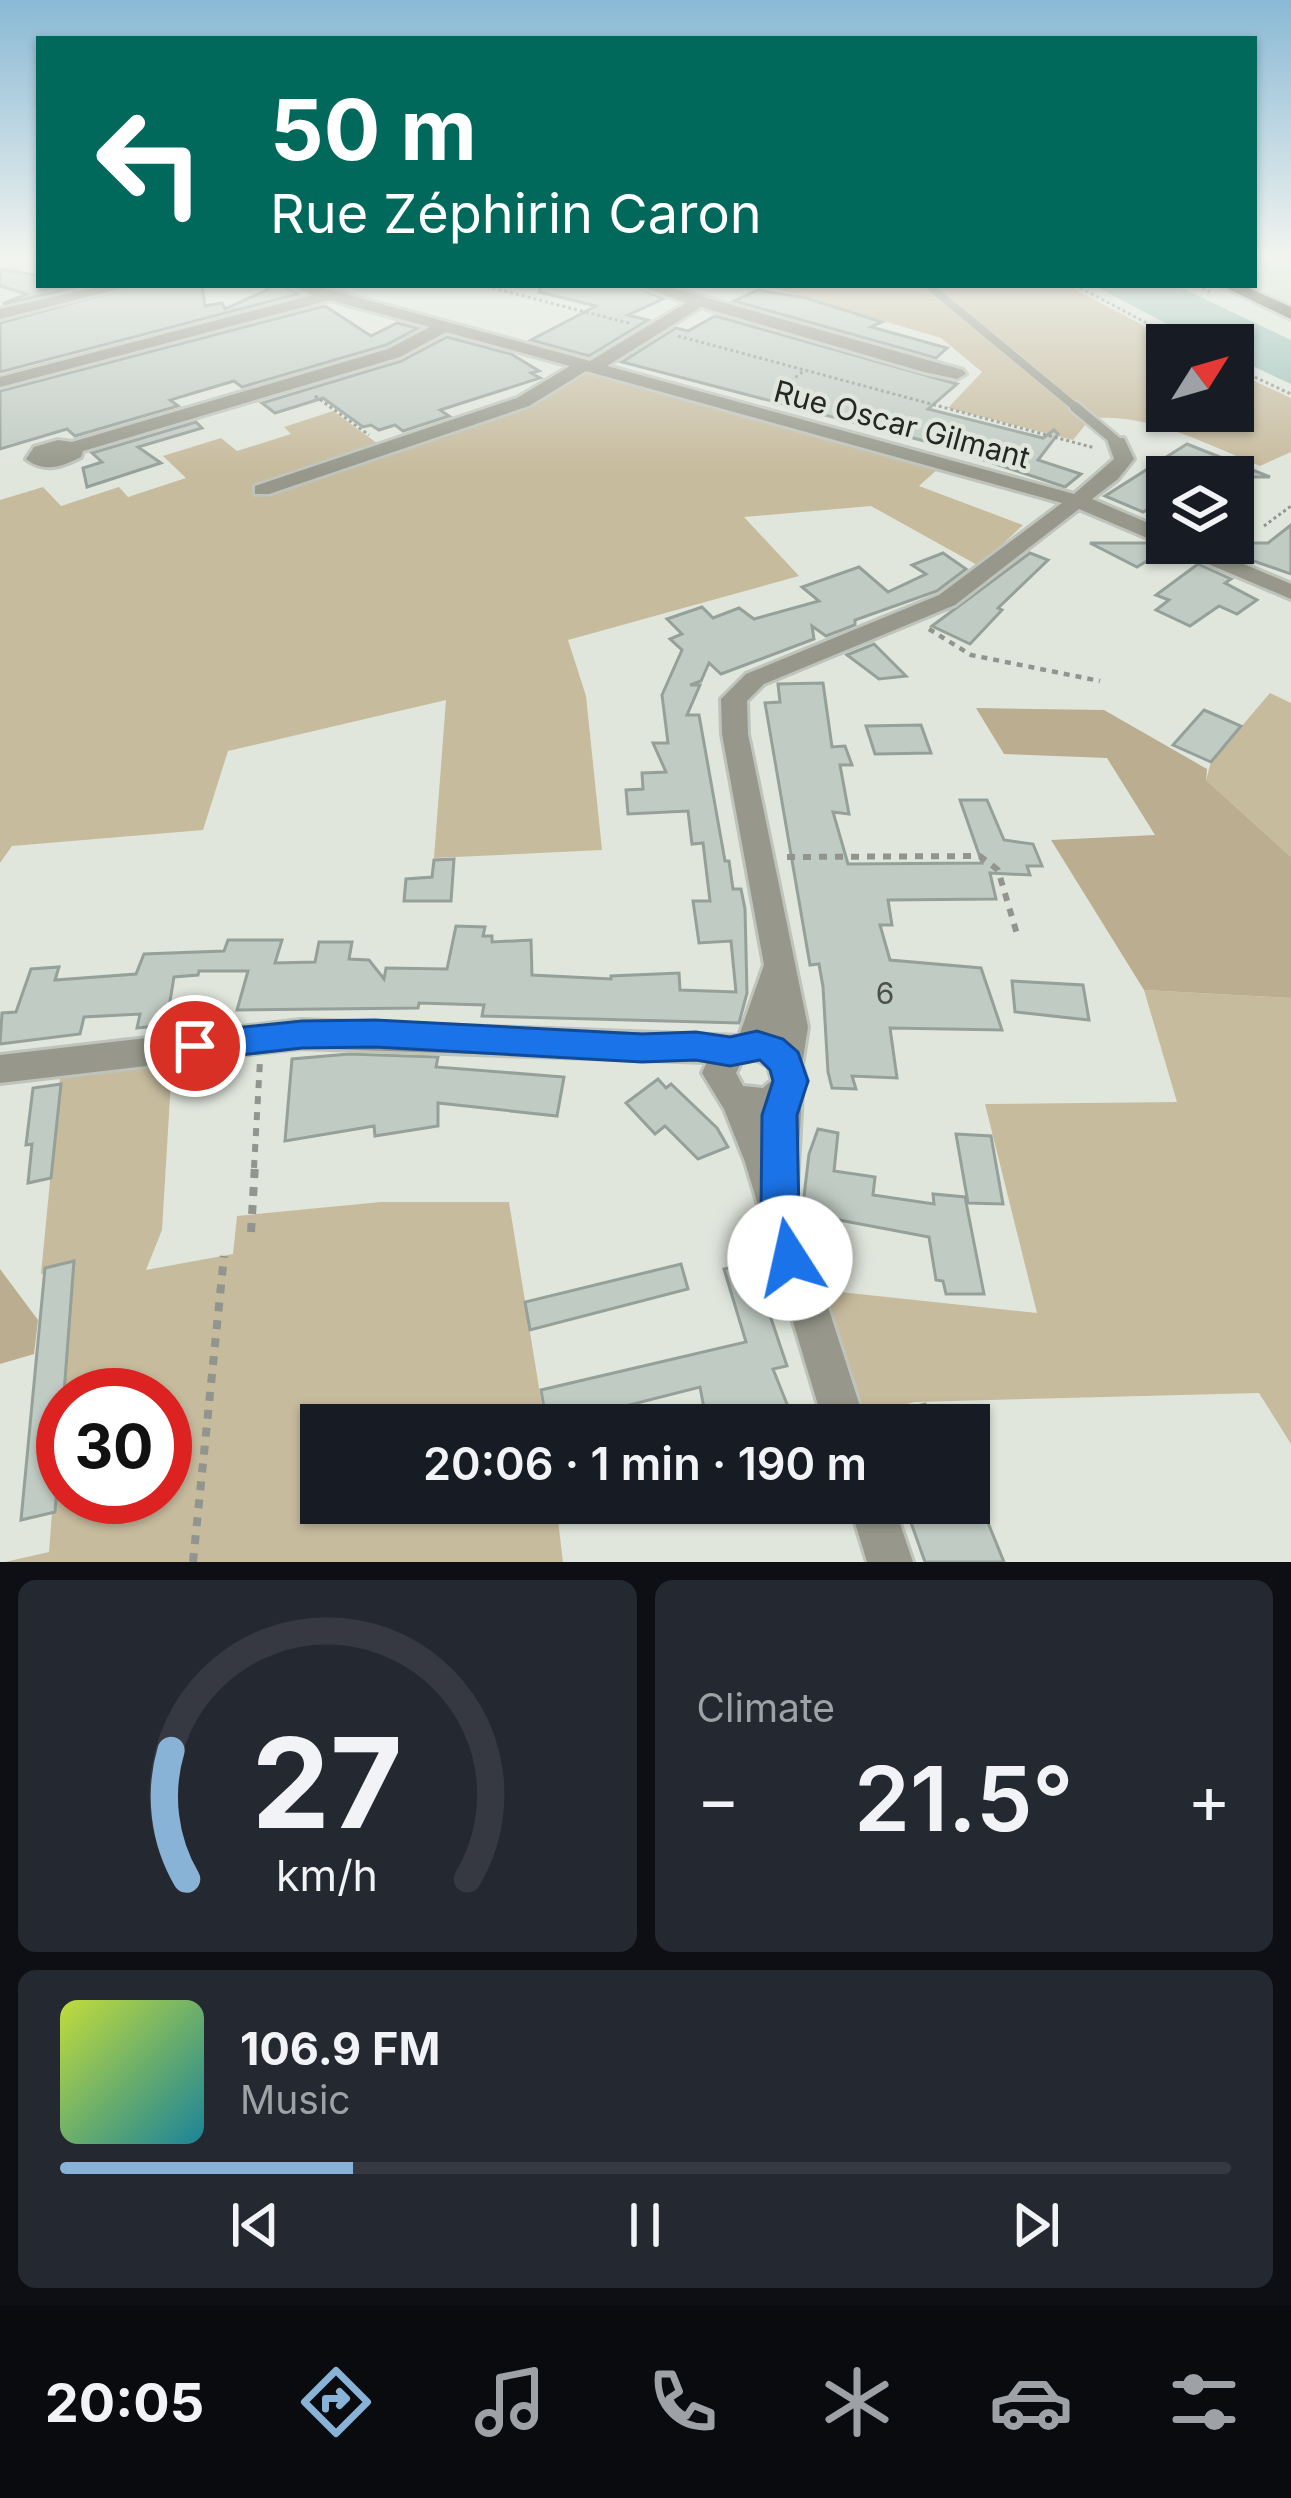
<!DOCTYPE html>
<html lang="en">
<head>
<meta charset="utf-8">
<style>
	:root { --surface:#171b24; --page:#242831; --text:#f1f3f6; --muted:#9ea1a6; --line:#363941; --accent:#88b3d7 }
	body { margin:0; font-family:Inter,sans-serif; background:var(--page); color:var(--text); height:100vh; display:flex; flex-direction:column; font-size:45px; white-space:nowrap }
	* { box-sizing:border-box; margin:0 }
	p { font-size:39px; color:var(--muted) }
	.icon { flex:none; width:66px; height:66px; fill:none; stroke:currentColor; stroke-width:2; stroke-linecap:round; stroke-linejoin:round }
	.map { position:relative; height:1562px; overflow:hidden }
	.panel { display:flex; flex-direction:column; gap:18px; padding:18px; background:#0d0f14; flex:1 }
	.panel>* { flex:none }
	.banner { position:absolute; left:36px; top:36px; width:1221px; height:252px; border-radius:0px; box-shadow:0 3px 9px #0004; background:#00695c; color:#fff; overflow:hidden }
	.needle { width:78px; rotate:53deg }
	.buttons { position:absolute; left:1146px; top:324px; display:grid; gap:24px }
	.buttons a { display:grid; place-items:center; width:108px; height:108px; border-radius:0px; background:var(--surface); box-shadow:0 3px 9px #0004; font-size:60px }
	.speed { position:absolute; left:36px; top:1368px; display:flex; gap:24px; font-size:60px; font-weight:700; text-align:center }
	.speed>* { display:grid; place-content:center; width:156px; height:156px; border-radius:50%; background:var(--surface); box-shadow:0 3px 9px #0004; line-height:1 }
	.speed .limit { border:18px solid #d22; background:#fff; color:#111 }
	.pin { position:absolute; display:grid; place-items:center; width:102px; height:102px; color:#fff; margin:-51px; border:6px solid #fff; border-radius:50%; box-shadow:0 3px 12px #0007 }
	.me { position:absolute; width:132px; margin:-66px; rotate:350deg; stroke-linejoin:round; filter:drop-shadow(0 0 9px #0008) }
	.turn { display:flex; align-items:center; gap:42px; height:252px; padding:0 36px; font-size:54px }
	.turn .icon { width:156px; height:156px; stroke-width:2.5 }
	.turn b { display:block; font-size:84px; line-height:102px }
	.big { font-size:90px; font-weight:600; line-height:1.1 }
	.panel .tile { flex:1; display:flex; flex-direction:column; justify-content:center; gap:18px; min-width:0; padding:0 42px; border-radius:18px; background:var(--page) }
	.panel .dial { align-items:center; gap:0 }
	.dial svg { height:312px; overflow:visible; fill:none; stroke:var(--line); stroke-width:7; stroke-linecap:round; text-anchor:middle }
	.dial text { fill:var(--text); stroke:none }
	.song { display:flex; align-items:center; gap:36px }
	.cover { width:144px; height:144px; border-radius:18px; background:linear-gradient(135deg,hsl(70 70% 55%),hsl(190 70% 35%)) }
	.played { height:12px; border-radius:6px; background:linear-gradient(90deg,var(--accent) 25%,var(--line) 25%) }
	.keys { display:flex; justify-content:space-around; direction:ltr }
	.heat { display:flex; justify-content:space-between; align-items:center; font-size:66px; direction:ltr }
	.panel .tiles { flex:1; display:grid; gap:18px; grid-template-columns:1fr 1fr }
	.tile:last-child { grid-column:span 2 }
	.trip { position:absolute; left:300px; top:1404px; width:690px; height:120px; border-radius:0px; background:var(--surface); box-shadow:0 3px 9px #0004; font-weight:600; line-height:120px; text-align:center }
	.tabs { display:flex; height:192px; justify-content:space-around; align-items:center; background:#090b0e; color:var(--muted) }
	.tabs .icon { width:84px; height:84px }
	.tabs .active { color:var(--accent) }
	.tabs b { font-size:54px; color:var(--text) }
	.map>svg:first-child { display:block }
</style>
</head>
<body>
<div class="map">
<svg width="1291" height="1562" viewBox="0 0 1291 1562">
	<rect width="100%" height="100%" fill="#e0e6dc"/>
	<polygon fill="#d3decd" points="1254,253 1291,253 1291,309 1239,285 1254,285"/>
	<g fill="#c7bb9e" fill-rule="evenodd">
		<polygon points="762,285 925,285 1090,419 1073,440 948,408 982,372 941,338"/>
		<path d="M932,285H1067L1180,345H1167V411H1233V371L1291,398V452L1260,466C1208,445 1154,415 1096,418Z"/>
		<polygon points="586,370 939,468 919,486 1023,525 979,566 871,506 744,517 799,576 568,640 586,696 602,850 434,858 446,700 228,751 203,830 12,846 0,863 0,500 43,487 61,506 119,487 128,497 186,478 163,456 221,438 237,451 291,434 284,427 333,411 389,452 534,403"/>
		<polygon points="1270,693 1291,703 1291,857 1206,780 1211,762"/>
		<polygon points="1144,990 1291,998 1291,1444 1259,1393 915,1402 865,1414 821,1290 1037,1313 985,1104 1177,1102"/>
		<path d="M172,1064L162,1230L146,1270L233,1254L237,1216L381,1202H509L545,1425H321V1503H556L563,1562H5L49,1552L71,1268L41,1274L60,1078ZM63,1395H165V1497H63Z"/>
	</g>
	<g fill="#baad90">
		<polygon points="976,708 1104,710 1207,769 1206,780 1291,857 1291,998 1144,990 1051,840 1155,835 1107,758 1004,754"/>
		<polygon points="0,1269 38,1320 34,1354 0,1364"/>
	</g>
	<polygon fill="#9ac0b8" points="1093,285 1175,285 1291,340 1291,384 1233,357 1233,345 1207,345"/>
	<g fill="#c0cbc3" stroke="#96a09a" stroke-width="3">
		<polygon points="0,269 39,276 39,290 86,285 3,304 27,294 0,286"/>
		<polygon points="138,285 202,285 205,306 222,303 225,309 267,290 268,285 283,285 298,294 0,372 0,323"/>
		<polygon points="540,285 633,285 663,299 628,315 648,320 589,356 531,340 596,306 539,292"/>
		<polygon points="758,290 806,298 882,322 871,327 947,348 936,358 734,301"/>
		<polygon points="325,306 371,336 397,323 418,328 386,345 242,387 234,381 170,400 178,406 75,436 67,429 0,449 0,391"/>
		<polygon points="715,316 957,384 928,409 1043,438 1054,430 1058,434 1038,460 1081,474 1065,487 936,444 622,362 676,328 688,331"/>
		<polygon points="447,337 511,354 539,371 531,373 540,378 440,410 449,416 403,431 395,425 379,430 371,425 363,427 323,398 275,413 262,403 401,361"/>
		<polygon points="196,422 202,428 138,447 161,463 87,487 83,468 102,462 92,453"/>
		<polygon points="1187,444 1270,477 1167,477 1167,509 1156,505 1143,512 1105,496"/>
		<polygon points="1291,525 1291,574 1219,549 1223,545 1218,543 1268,543"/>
		<polygon points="1090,543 1148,543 1165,550 1137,567"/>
		<polygon points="943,553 966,569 937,591 855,620 855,625 826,636 812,626 814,639 721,674 709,663 701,681 690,685 700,685 687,715 699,715 725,861 729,861 733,889 741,889 745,909 747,993 739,1023 482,1016 484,1005 419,1003 418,1008 237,1010 248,971 199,971 198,975 174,977 166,1025 137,1028 140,1014 84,1017 80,1034 0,1044 2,1013 16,1012 31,969 59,967 55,980 136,974 144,954 224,951 228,940 282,940 275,963 315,962 319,942 352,942 349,959 369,960 384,979 386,968 447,969 456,926 485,927 483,936 492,936 492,942 531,940 532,975 611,979 611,976 679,973 680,990 736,992 731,941 699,943 693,901 710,901 703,843 692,844 688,811 628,814 626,790 643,789 642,773 666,772 653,743 668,743 662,695 682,650 670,639 682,634 667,619 702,607 713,618 739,608 754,619 819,601 802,587 859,567 888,592 926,574 912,565"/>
		<polygon points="1030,553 1048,560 998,608 1002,610 970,644 932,626"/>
		<polygon points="1198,564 1231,579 1225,583 1257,600 1237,614 1219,606 1190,626 1156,610 1169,600 1156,595"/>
		<polygon points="874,644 906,676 879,679 847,655"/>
		<polygon points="823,683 832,747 845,746 852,765 840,765 849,814 833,812 848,864 982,863 960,800 987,800 1004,840 1033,844 1042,866 1027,866 1030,875 990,873 996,899 888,900 892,925 880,925 890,960 981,968 1002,1030 890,1028 897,1078 852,1076 856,1089 832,1088 828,1072 823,987 819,964 810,965 765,703 780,702 778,684"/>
		<polygon points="1204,710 1241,726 1211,762 1173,745"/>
		<polygon points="921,725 931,753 875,754 866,726"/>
		<polygon points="454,859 451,901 404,901 406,879 432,877 434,860"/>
		<polygon points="1012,981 1083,985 1089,1020 1015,1012"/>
		<polygon points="349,1054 438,1057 436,1067 564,1077 557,1116 438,1103 438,1126 375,1136 374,1126 285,1141 292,1059"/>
		<polygon points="658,1079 666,1088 671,1084 717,1128 728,1147 698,1159 665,1126 655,1134 626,1103"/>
		<polygon points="61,1084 51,1178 28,1183 32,1144 26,1145 33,1088"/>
		<polygon points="818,1129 838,1133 834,1171 875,1177 873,1195 934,1204 933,1194 965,1197 984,1294 946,1294 943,1281 936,1280 929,1237 802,1213 809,1154"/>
		<polygon points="956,1134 991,1136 1003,1204 968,1203"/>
		<polygon points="74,1261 55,1512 21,1520 45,1268"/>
		<polygon points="752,1262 787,1366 773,1369 789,1409 783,1411 788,1425 728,1425 726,1418 707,1424 700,1387 570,1420 571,1425 547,1425 541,1390 746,1342 724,1269"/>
		<polygon points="681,1264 688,1289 530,1330 525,1302"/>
		<polygon points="925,1404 933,1425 870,1425 868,1418"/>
		<polygon points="904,1503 956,1503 960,1514 982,1508 1004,1562 925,1562"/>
	</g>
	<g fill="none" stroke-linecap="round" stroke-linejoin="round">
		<defs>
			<polyline id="service-far1" points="928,285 1079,410"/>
			<polyline id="service" points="1075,407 1117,442"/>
			<g id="minor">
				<polygon points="106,285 134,285 0,319 0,309"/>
				<path d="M287,285H312L590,361L686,303L637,285H661L963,370L966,374L957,379L924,372L701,307L607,366L1074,494L1114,459L1108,442L1110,438H1124L1134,459L1118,479L1092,499L1167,531V543H1194L1291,584V599L1079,509L955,605L764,684L747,701L748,734L808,1027L802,1065L807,1081L802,1092L797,1187L793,1198L866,1425H824L745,1162L724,1109L702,1073L707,1062L301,1048L0,1083V1055L301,1020L739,1036L764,965L722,734L721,699L746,674L939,595L1062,503L586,371L529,406L269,494H255V486L517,398L570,366L446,332L400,357L83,451L81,457C62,467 44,473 26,459L34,447L58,440L72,442L388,349L430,327L330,300L0,387V377L313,295ZM755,1059L768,1066L772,1080L763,1088L743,1086L736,1073L741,1063Z"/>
				<polygon points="849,1503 893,1503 913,1562 867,1562"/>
			</g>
			<polygon id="primary" points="1220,285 1242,285 1291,307 1291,319"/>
		</defs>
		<use href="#service-far1" stroke="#bec4bb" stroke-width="10"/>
		<use href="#service" stroke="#bec4bb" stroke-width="15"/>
		<use href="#minor" stroke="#bec4bb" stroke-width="6"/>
		<use href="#primary" stroke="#bec4bb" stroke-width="6"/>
		<g stroke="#91958e" stroke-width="3" stroke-dasharray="3 3" stroke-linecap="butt">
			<polyline points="481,285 632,324"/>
			<polyline points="1075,285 1188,345"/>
			<polyline points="1197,285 1210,292"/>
			<polyline points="678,336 1095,448"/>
			<polyline points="1233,367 1291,394"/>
			<polyline points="315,396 369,435"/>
			<polyline points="787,404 794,396 782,388 805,370"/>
			<polyline points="889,430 914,416"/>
			<polyline points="1264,526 1291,506"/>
		</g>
		<polyline stroke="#91958e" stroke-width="4.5" stroke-dasharray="6 6" stroke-linecap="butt" points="929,629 971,655 1100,681"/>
		<g stroke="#91958e" stroke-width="6" stroke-dasharray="8 8" stroke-linecap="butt">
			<polyline points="787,857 980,856 998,870 1017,934"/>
			<polyline points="254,1168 260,1061"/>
		</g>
		<g stroke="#91958e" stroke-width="8" stroke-dasharray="9 9" stroke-linecap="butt">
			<polyline points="251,1232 255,1165"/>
			<polyline points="193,1562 224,1256"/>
		</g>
		<use href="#service-far1" stroke="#97988b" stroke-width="8"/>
		<use href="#service" stroke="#97988b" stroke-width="10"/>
		<use href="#minor" fill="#97988b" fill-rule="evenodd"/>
		<use href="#primary" fill="#595a43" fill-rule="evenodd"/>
	</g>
	<linearGradient id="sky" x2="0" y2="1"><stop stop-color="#89b9d5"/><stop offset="0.54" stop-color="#f1f4ef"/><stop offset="1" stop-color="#f1f4ef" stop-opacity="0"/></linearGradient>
	<rect width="1291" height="472" fill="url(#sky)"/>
	<polygon fill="#1a73e8" stroke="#114b97" stroke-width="3" points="375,1020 642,1034 696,1032 730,1037 757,1031 783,1039 798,1052 808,1081 797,1115 799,1215 809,1258 804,1271 790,1277 776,1271 761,1215 762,1115 773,1081 770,1070 760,1060 730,1066 696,1060 642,1062 375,1047 302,1048 195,1060 183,1056 178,1046 183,1036 195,1032 302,1021"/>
	<g text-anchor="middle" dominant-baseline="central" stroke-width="9" stroke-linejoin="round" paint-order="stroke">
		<g font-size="30" fill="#252723" stroke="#e0e6dc">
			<text transform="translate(902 424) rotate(15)">Rue Oscar Gilmant</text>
		</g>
		<g font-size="30" fill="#4c504b">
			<text x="885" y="993">6</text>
		</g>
	</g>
</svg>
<div class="buttons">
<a><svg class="needle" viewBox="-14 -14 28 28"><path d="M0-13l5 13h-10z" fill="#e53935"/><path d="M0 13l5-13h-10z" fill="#9ea1a6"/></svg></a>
<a><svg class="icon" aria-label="layers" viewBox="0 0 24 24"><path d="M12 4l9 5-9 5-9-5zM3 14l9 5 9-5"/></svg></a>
</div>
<div class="speed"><div class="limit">30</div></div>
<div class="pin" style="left:195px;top:1046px;background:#d93025"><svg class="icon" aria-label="arrive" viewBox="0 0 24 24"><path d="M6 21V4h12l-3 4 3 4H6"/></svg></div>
<svg class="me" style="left:790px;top:1258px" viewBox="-20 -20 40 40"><circle r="19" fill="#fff"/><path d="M0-13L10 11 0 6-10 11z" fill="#1a73e8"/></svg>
<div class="trip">20:06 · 1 min · 190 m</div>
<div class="banner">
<div class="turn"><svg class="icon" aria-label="left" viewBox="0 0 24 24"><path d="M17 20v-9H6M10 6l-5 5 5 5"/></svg><div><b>50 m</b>Rue Zéphirin Caron</div></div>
</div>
</div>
<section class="panel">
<div class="tiles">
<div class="tile dial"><svg viewBox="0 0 100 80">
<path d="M14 69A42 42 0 1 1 86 69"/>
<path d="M14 69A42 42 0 0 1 10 36" stroke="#88b3d7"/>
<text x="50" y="56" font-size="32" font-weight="700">27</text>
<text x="50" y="72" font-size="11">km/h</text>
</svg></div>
<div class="tile"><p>Climate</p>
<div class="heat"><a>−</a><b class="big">21.5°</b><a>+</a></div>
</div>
<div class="tile">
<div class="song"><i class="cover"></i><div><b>106.9 FM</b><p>Music</p></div></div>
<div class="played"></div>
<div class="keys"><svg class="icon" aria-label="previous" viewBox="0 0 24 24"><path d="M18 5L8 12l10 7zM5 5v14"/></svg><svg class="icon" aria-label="pause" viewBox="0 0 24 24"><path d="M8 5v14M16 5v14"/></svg><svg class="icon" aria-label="next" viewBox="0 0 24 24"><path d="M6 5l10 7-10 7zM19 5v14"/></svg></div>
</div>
</div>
</section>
<nav class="tabs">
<b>20:05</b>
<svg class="icon active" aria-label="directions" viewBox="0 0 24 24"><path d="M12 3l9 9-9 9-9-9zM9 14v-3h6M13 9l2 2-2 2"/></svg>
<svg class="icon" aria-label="music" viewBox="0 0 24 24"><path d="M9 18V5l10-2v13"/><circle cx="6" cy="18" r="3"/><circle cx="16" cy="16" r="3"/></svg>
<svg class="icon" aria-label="phone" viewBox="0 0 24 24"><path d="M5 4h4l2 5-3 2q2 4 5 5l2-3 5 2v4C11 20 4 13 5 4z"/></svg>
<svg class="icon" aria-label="climate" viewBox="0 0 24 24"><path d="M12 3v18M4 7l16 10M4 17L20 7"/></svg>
<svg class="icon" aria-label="car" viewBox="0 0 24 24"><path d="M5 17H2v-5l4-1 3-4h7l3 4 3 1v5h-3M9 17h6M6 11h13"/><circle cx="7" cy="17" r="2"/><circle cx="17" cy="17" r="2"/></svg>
<svg class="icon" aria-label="filters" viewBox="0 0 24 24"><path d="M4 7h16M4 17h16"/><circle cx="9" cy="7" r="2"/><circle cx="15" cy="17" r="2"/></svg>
</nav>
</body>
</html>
